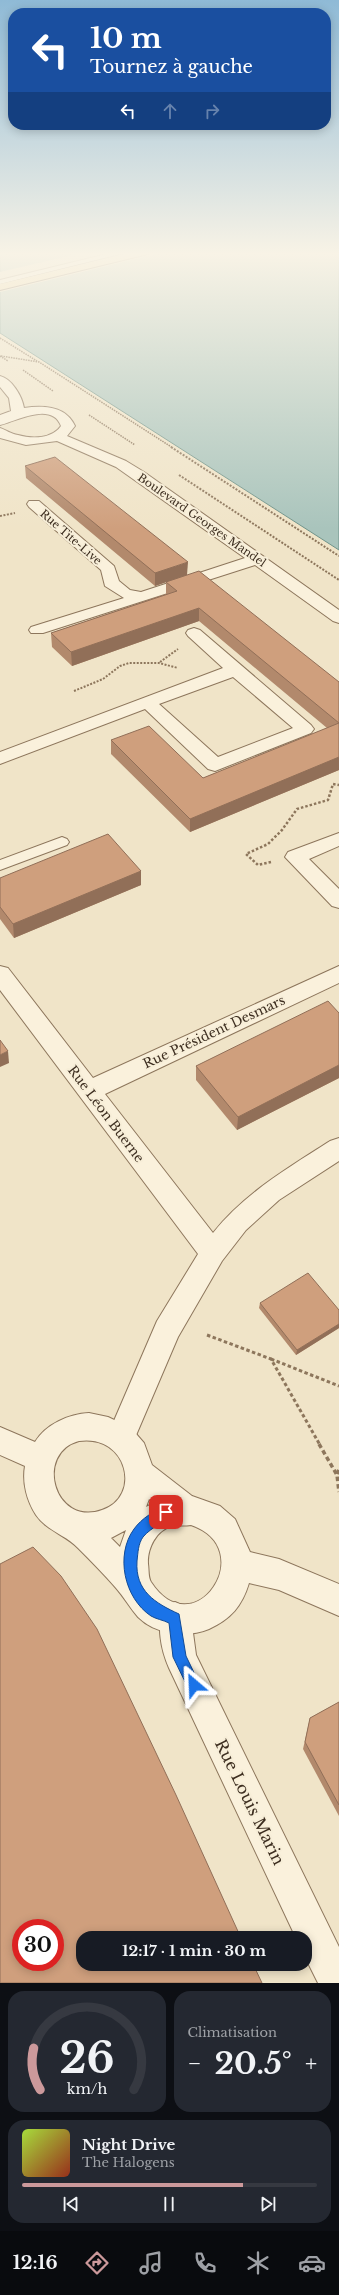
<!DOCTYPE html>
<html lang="fr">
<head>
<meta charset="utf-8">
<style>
	:root { --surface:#171b24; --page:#242831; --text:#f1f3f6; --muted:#9ea1a6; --line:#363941; --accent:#cc999b }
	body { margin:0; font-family:"Libre Baskerville",serif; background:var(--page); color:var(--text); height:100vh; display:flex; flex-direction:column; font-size:15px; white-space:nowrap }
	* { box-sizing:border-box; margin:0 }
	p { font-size:13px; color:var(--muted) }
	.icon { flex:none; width:22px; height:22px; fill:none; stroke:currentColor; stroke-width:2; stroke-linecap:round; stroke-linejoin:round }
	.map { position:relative; height:1983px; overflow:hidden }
	.panel { display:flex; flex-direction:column; gap:8px; padding:8px; background:#0d0f14; flex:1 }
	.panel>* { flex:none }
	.banner { position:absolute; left:8px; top:8px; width:323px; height:122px; border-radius:16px; box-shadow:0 2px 10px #0003; background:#1a4fa0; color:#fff; overflow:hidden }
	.speed { position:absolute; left:12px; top:1919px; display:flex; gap:8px; font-size:20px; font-weight:700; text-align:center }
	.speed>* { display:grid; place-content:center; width:52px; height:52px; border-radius:50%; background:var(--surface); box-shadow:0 2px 10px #0003; line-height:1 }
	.speed .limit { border:6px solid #d22; background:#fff; color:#111 }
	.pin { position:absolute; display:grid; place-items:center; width:34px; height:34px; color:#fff; margin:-17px; border-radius:8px; box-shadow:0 2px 6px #0006 }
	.me { position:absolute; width:44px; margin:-22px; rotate:334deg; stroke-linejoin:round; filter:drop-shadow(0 0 3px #0008) }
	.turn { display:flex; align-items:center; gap:14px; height:84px; padding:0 16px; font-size:18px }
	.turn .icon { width:52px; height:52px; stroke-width:2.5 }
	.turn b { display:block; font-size:28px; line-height:34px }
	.lanes { display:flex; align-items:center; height:38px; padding:0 16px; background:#0003; justify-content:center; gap:20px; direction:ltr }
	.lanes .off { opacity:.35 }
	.big { font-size:30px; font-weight:700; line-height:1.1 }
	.panel .card { flex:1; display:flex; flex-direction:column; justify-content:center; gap:6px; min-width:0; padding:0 14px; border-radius:16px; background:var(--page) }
	.panel .dial { align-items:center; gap:0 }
	.dial svg { height:104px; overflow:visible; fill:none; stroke:var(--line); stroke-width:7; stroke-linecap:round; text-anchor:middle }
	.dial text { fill:var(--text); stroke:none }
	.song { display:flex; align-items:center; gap:12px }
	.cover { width:48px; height:48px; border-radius:6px; background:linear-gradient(135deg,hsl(80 70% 55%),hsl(10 70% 35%)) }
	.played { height:4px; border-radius:2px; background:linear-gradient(90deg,var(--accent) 75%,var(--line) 75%) }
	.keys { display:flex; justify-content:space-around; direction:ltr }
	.heat { display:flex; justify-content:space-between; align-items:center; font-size:22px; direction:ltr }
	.panel .tiles { flex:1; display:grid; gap:8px; grid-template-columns:1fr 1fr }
	.card:last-child { grid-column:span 2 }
	.trip { position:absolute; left:76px; top:1931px; width:236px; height:40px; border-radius:16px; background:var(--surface); box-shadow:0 2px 10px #0003; font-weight:700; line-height:40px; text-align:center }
	.dock { display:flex; height:64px; justify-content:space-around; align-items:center; background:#090b0e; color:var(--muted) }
	.dock .icon { width:28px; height:28px }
	.dock .active { color:var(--accent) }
	.dock b { font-size:18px; color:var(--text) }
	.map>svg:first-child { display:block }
</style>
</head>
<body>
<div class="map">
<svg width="339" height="1983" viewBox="0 0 339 1983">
	<rect width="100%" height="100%" fill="#f0e4c8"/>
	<polygon fill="#a9c4bc" stroke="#6f938a" points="0,252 339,252 339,550 0,333"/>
	<polygon fill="#f0e4c8" points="86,252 164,252 0,292 0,272"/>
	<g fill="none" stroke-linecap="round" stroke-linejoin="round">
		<defs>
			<g id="service">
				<polygon points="115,252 128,252 0,284 0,280"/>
				<polygon points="62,837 67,839 69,842 67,845 0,870 0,860"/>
			</g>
			<g id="minor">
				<path d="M0,376C12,379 22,396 24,408C44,405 66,406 75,426L67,436L126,461L144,472L339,610V623L333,621L255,565L43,633H31L29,630L31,627L124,598L105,586L101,570L29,507L27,504L29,501H39L114,566L119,581L130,590L141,592L245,558L116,467L57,441L26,445L0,438V428C6,430 11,434 18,435C32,439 52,439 61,426C52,401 16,421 0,425V415L11,411L9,398L0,387Z"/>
				<path d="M194,628L200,630L311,725L314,729L311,733L215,771L208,769L145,709L0,764V752L223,668L188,636L186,633L188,630ZM233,677L293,728L218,757L159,704Z"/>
				<polygon points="339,833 339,846 309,859 339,889 339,908 332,906 285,857 288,852"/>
				<path d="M0,966L8,968L93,1078L339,966V983L105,1094L213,1233C245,1193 288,1168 330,1141L339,1138V1161L279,1200L246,1230L222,1261L178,1337L131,1447L121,1451L111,1447L107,1437L157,1321L198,1254L0,990Z"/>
				<path d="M175,1602L186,1607L191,1618L196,1655L339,1947V1983H318L305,1957V1938H296L169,1668C161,1650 156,1625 164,1607Z"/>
			</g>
			<path id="tertiary" d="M89,1413L108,1417L131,1428L144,1443L152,1465L192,1496L220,1506L235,1519L250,1552L279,1559L339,1584V1616L279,1590L249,1583C242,1606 231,1619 209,1629C187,1638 156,1635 138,1617C130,1608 124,1597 116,1588C104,1574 91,1561 78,1548C66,1535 47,1531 36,1515C27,1501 22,1483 25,1466L0,1455V1427L35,1442C46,1424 69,1414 89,1413ZM79,1441C128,1434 142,1497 102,1510C54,1527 34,1453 79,1441ZM149,1499L154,1503L146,1507ZM191,1525C261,1549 194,1648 151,1582C148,1577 149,1570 148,1564C147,1549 156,1530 172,1526C178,1525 185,1526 191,1525ZM126,1530L120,1547L111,1538Z"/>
			<polygon id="primary" points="132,252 149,252 148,254 0,290 0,284"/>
		</defs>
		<use href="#service" stroke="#8d765c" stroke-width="2"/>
		<use href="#minor" stroke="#8d765c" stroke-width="2"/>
		<use href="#tertiary" stroke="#8d765c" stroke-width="2"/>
		<use href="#primary" stroke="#5b4430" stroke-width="2"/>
		<g stroke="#8d765c" stroke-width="1.5" stroke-dasharray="1.5 1" stroke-linecap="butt">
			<polyline points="0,338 37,361"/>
			<polyline points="0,356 8,361"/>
			<polyline points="1,356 39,362 173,448"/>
			<polyline points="23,370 53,391"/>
			<polyline points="89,415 135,445"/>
		</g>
		<g stroke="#8d765c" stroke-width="2" stroke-dasharray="2 1.5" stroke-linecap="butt">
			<polyline points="171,447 339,556"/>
			<polyline points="179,475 339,580"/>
			<polyline points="0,516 15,513"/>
			<polyline points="160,662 178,649"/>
			<polyline points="74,691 103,679 120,666 129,663 159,663 178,668"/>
		</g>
		<polyline stroke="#8d765c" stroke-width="2.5" stroke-dasharray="2.5 2" stroke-linecap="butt" points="271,862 258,865 246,854 268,844 282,830 297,809 328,800 333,784 339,785"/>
		<g stroke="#8d765c" stroke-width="3" stroke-dasharray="3.5 2.5" stroke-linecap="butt">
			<polyline points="207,1335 271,1359 320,1445"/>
			<polyline points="271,1359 339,1386"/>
		</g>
		<g stroke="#8d765c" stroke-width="3.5" stroke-dasharray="4.5 3" stroke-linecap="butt">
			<polyline points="319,1444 337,1475 339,1492"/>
			<polyline points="337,1474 339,1469"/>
		</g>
		<use href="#service" fill="#faf1dc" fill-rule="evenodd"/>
		<use href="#minor" fill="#faf1dc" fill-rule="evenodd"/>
		<use href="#tertiary" fill="#faf1dc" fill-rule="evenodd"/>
		<use href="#primary" fill="#f3d9a0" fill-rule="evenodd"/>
	</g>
	<g fill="#b2896c">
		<polygon points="25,466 187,575 339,682 339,770 190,832 111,754 111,740 203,778 327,728 199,621 72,666 52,647 51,633 166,594 166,582 155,586 26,478"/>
		<polygon points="141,871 141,885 14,938 0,919 0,878"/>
		<polygon points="339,1013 339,1078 237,1130 196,1080 196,1066"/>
		<polygon points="260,1303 339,1310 339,1328 296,1355 259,1308"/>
		<polygon points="339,1702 339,1816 303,1749 310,1718"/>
	</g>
	<g fill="#916f58">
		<polygon points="188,562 187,575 155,586 155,573"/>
		<polygon points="199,608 199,621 72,666 71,652"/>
		<polygon points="339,757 339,770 190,832 190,819"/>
		<polygon points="141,871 141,885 14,938 13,924"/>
		<polygon points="8,1051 9,1063 0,1067 0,1055"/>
		<polygon points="339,1065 339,1078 237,1130 238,1117"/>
		<polygon points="339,1324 339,1328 296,1355 297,1350"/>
	</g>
	<g fill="#cf9f7d" stroke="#916f58" fill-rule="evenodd">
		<polygon points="55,457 188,562 155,573 25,466"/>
		<polygon points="199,571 339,682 339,723 199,608 71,652 51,633 177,591 166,582"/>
		<polygon points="339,723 339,757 190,819 111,740 149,726 203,778"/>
		<polygon points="108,834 141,871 13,924 0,907 0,878"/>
		<polygon points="328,1001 339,1013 339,1065 238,1117 196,1066"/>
		<polygon points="0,1040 8,1051 0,1055"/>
		<polygon points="308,1273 339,1310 339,1324 297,1350 260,1303"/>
		<path d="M33,1547L61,1576L97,1629L176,1795L241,1938H83V1964H253L262,1983H0V1564ZM21,1928H55V1962H21Z"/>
		<polygon points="339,1702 339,1805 305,1742 310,1718"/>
	</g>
	<linearGradient id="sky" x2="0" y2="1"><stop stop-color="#8fbad6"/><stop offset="0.48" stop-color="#f8f3e6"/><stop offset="1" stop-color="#f8f3e6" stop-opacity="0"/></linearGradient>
	<rect width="339" height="529" fill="url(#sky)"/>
	<path fill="#1a73e8" stroke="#114b97" d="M166,1506L171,1508L173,1512C169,1520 151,1527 143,1537C138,1544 138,1553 137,1561C135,1591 155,1603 179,1614L186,1656L200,1685L198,1690L194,1692L189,1690L173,1657L169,1623C163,1620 156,1619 151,1616C124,1598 115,1555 134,1529C142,1518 154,1511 166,1506Z"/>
	<g text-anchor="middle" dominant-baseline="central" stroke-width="4" stroke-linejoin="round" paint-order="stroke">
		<g font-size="11" fill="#3d2e20" stroke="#f7eed8">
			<text transform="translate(202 520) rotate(35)">Boulevard Georges Mandel</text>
			<text transform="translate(71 537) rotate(41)">Rue Tite-Live</text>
		</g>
		<g font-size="13" fill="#3d2e20" stroke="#f7eed8">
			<text transform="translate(214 1032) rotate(-25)">Rue Président Desmars</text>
			<text transform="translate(106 1114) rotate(53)">Rue Léon Buerne</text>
		</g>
		<g font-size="16" fill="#3d2e20" stroke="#f7eed8">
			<text transform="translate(250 1802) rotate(64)">Rue Louis Marin</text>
		</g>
	</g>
</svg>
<div class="speed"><div class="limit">30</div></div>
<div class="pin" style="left:166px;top:1512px;background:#d93025"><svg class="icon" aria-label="arrive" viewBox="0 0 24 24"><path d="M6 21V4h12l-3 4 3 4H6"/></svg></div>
<svg class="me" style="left:194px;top:1685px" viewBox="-20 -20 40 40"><path d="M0-17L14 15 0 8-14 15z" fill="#1a73e8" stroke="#fff" stroke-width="4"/></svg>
<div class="trip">12:17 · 1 min · 30 m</div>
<div class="banner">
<div class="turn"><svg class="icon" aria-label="left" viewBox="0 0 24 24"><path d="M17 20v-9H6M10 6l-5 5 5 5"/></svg><div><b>10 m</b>Tournez à gauche</div></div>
<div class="lanes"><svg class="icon" aria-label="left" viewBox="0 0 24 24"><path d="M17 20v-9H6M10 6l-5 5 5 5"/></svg><svg class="icon off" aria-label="ahead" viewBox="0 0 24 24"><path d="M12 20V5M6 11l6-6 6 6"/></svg><svg class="icon off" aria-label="right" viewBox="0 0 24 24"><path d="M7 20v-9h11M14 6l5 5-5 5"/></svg></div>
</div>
</div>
<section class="panel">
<div class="tiles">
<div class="card dial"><svg viewBox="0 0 100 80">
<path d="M14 69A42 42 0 1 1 86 69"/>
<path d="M14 69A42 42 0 0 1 9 37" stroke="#cc999b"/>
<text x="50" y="56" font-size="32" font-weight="700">26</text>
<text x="50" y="72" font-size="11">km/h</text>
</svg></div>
<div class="card"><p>Climatisation</p>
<div class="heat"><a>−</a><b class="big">20.5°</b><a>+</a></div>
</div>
<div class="card">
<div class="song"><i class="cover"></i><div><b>Night Drive</b><p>The Halogens</p></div></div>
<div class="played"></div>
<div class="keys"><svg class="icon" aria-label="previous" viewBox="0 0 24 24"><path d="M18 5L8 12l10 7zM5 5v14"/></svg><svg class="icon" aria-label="pause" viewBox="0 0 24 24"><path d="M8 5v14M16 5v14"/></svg><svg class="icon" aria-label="next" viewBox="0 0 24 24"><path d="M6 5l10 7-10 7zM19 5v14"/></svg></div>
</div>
</div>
</section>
<nav class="dock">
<b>12:16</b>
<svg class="icon active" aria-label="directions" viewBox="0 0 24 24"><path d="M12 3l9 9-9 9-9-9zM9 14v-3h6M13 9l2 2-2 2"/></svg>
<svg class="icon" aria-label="music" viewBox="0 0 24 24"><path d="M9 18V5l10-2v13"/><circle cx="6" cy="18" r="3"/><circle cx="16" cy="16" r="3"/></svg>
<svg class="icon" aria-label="phone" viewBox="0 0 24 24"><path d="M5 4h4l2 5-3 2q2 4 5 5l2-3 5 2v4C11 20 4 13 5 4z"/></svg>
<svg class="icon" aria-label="climate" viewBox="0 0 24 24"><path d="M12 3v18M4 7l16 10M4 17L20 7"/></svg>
<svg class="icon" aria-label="car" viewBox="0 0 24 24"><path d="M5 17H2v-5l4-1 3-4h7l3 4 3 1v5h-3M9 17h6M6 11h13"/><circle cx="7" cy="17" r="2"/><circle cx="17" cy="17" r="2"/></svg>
</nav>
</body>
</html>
